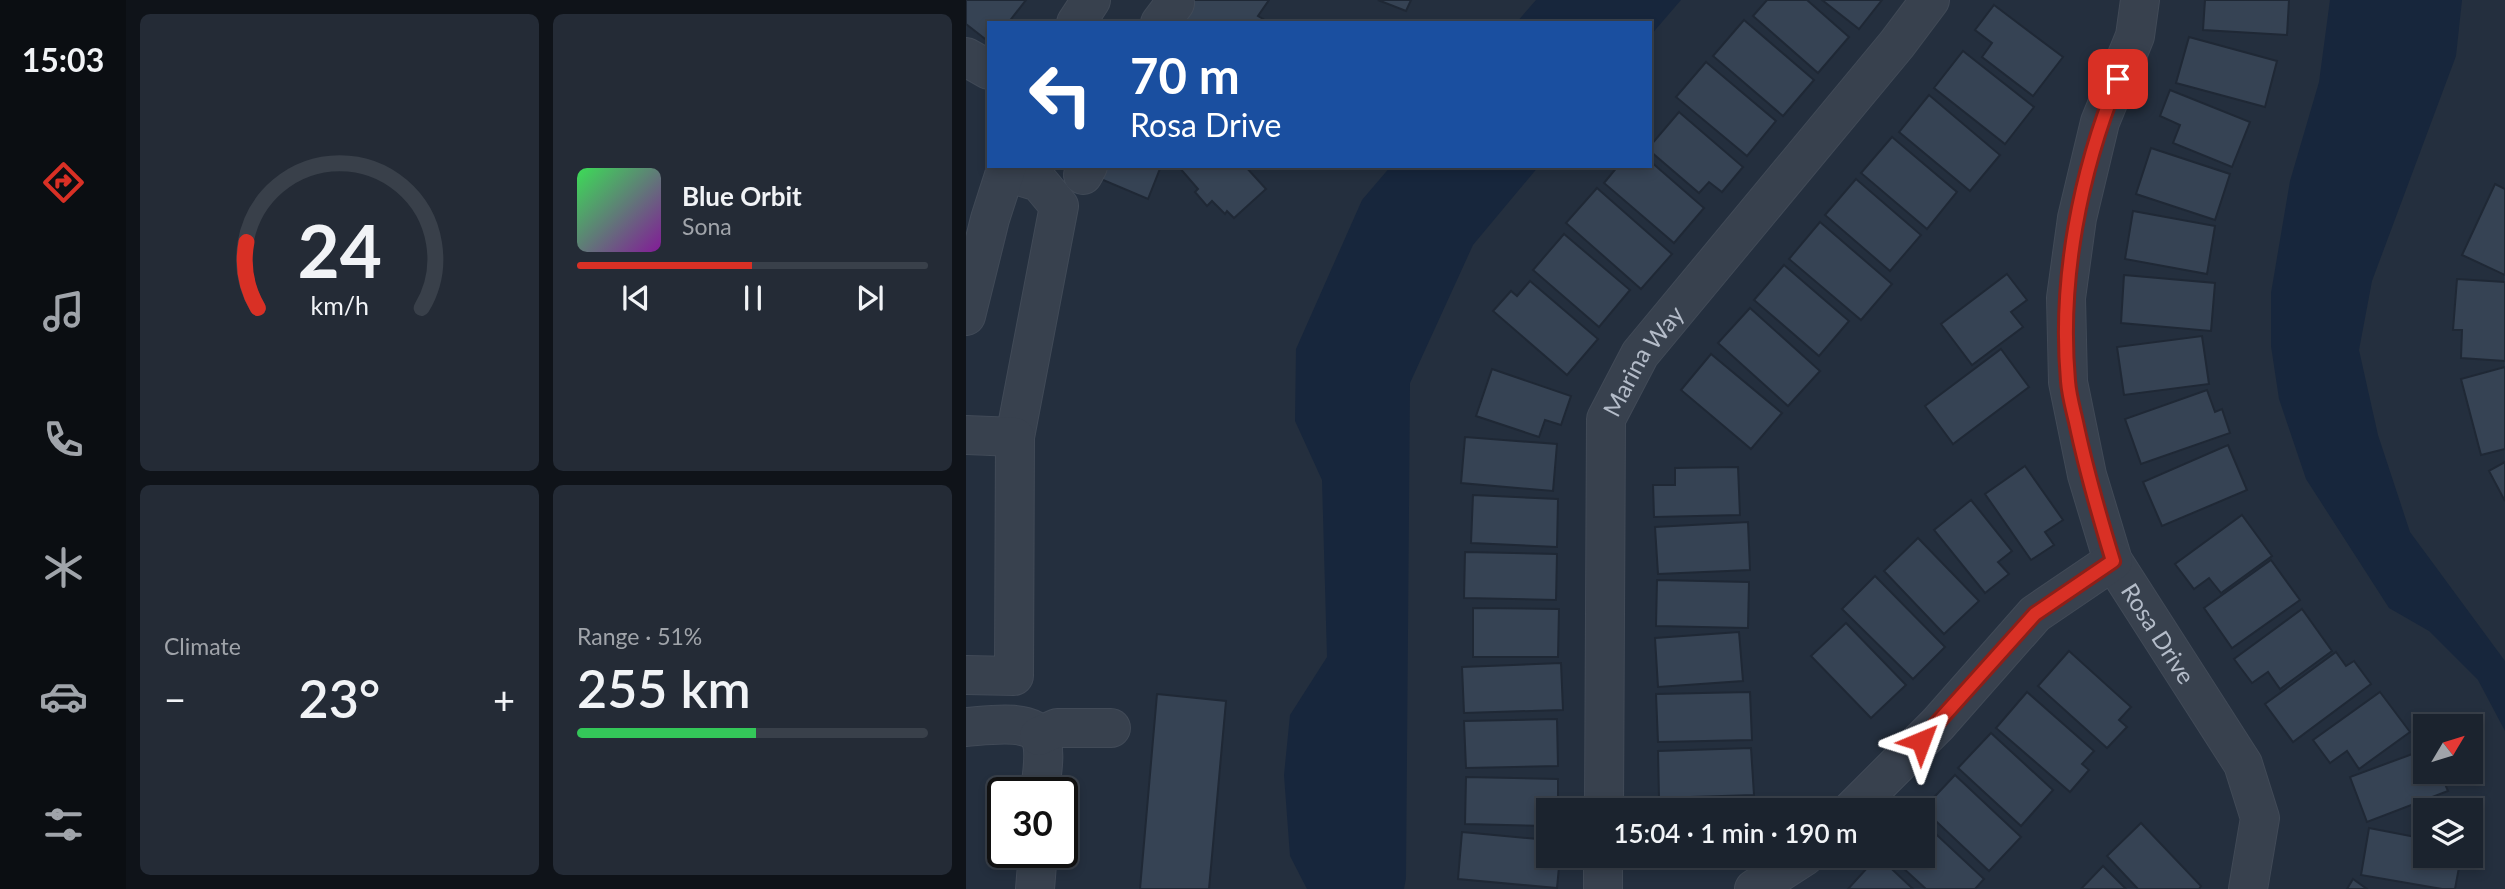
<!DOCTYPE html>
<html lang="en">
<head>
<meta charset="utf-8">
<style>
	:root { --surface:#1b232e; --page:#242b36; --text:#f1f3f6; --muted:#a0a4aa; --line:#39404a; --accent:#d93025 }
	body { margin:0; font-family:Lato,sans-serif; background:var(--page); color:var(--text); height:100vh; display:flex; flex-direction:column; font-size:26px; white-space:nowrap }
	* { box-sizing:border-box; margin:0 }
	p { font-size:23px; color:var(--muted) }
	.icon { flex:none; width:38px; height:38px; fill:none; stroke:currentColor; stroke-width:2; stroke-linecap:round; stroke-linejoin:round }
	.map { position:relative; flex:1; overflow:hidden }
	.drawer { display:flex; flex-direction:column; gap:14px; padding:14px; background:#0f1319; width:840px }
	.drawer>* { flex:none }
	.banner { position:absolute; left:21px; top:21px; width:665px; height:147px; border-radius:0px; box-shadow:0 4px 10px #0003,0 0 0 2px var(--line); background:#1a4fa0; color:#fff; overflow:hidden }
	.needle { width:46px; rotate:52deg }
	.fabs { position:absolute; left:1447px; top:714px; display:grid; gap:14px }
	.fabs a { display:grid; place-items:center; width:70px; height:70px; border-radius:0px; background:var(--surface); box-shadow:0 4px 10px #0003,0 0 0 2px var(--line); font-size:35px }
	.speed { position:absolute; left:21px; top:777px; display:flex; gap:14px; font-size:35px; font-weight:700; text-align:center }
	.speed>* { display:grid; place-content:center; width:91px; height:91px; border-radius:50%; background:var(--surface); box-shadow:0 4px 10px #0003,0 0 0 2px var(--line); line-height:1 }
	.speed .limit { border:4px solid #111; border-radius:10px; background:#fff; color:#111 }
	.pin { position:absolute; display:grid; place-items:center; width:60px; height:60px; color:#fff; margin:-30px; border-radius:14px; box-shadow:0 4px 10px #0006 }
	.me { position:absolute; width:77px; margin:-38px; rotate:44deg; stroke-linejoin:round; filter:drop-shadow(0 0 5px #0008) }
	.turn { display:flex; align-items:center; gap:24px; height:147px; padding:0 28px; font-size:32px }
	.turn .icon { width:91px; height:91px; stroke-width:2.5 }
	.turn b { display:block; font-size:49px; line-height:60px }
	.big { font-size:52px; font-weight:600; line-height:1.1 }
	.drawer .card { flex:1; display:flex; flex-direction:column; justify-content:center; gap:10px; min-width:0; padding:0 24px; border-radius:10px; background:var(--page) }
	.drawer .dial { align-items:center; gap:0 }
	.dial svg { height:182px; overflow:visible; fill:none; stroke:var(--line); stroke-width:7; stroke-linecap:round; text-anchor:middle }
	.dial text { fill:var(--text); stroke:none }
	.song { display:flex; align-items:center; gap:21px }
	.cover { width:84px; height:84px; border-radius:10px; background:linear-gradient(135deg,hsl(130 70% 55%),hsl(290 70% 35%)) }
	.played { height:7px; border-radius:4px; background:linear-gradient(90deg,var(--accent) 50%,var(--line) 50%) }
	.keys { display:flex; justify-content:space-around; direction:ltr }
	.heat { display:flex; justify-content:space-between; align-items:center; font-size:38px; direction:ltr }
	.charge { height:10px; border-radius:5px; background:linear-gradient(90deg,#34c759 51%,var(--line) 0) }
	.drawer .tiles { flex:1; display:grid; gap:14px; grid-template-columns:repeat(2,1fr) }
	.trip { position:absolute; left:570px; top:798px; width:399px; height:70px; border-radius:0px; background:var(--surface); box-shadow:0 4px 10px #0003,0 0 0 2px var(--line); font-weight:600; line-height:70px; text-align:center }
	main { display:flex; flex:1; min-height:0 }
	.dock { display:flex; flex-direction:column; width:126px; justify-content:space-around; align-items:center; background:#0b0e12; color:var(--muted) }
	.dock .icon { width:49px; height:49px }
	.dock .active { color:var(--accent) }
	.dock b { font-size:32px; color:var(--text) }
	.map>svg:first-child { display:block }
</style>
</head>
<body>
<main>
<nav class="dock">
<b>15:03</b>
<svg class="icon active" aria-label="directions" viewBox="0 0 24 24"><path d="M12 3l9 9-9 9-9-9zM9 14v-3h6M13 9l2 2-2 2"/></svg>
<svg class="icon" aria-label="music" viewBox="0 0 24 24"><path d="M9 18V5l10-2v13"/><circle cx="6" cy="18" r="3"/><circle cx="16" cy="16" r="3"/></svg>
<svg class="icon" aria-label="phone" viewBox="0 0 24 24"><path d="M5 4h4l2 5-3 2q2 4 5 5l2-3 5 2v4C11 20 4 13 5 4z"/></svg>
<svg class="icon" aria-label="climate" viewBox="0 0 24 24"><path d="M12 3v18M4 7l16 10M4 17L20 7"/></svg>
<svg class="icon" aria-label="car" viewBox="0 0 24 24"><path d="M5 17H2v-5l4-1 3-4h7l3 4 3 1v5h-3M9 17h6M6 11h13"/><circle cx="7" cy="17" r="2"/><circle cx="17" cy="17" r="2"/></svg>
<svg class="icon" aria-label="filters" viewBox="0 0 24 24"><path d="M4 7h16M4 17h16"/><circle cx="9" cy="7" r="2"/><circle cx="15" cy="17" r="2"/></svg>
</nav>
<section class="drawer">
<div class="tiles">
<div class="card dial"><svg viewBox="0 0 100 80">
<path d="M14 69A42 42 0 1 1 86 69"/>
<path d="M14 69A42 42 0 0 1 9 40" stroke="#d93025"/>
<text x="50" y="56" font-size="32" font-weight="700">24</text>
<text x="50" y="72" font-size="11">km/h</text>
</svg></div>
<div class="card">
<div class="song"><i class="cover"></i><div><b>Blue Orbit</b><p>Sona</p></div></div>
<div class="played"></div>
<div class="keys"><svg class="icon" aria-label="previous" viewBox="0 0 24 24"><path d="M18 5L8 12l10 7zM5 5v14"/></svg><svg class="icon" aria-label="pause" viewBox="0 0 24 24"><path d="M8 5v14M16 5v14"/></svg><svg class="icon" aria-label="next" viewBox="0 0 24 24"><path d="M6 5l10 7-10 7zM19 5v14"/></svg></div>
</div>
<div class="card"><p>Climate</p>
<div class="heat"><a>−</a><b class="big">23°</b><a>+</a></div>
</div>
<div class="card"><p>Range · 51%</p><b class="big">255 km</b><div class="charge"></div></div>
</div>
</section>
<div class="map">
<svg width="1539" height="889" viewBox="0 0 1539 889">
	<rect width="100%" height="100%" fill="#242f3e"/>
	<g fill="#17263c">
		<polygon points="570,0 715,0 684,36 684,23 550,23"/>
		<polygon points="1364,0 1496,0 1490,56 1406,281 1393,350 1412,435 1444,532 1539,661 1539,731 1512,680 1463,631 1423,608 1340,479 1313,399 1305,346 1305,293 1324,181 1353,82"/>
		<polygon points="425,166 573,166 507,245 444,383 440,878 438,889 341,889 324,856 318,775 324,715 361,657 356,480 329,421 330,349 396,200"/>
	</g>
	<g fill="#364354" stroke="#1f2835" stroke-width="2">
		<polygon points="0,0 60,0 42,23 23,23 23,42 0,24"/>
		<polygon points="208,0 303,0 292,16 297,19 294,23 205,23"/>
		<polygon points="412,0 445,0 440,11"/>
		<polygon points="801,0 841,0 883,37 852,73 787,16"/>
		<polygon points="856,0 916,0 893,29"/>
		<polygon points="1239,0 1323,0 1321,35 1237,30"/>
		<polygon points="1028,5 1097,57 1067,96 1016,57 1026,43 1009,30"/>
		<polygon points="778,20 848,80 817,116 747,56"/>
		<polygon points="1223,37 1311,61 1299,107 1210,83"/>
		<polygon points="997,51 1068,107 1039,144 968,88"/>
		<polygon points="740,62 810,121 781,156 710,97"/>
		<polygon points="1204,90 1284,122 1266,167 1207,143 1214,125 1194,116"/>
		<polygon points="963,95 1034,155 1004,191 933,132"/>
		<polygon points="713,112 777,167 756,192 743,182 733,193 684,151 684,146"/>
		<polygon points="926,137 991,192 961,229 895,173"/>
		<polygon points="1185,148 1264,174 1249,220 1170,194"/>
		<polygon points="684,161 738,208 708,243 638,183 652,166 684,166"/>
		<polygon points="134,166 195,166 182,199 130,177"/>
		<polygon points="212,166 279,166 300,189 268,218 261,211 259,214 246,201 241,206 229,192 232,189"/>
		<polygon points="890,179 955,235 924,271 859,215"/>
		<polygon points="1529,184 1539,189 1539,275 1496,255"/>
		<polygon points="631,188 706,254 675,289 600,223"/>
		<polygon points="1167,211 1249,226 1241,274 1159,259"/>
		<polygon points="854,222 926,284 895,320 823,259"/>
		<polygon points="598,234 664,290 633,327 567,270"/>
		<polygon points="818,265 883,321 853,356 788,300"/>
		<polygon points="1041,274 1061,300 1045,312 1057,327 1006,365 975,324"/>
		<polygon points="1158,275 1249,283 1245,331 1155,323"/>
		<polygon points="1491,279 1539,282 1539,361 1495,358 1496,330 1487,330"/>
		<polygon points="564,281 632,339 601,375 527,311 545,291 551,296"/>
		<polygon points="784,308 854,371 822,406 752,343"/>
		<polygon points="1236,336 1243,384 1158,395 1151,347"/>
		<polygon points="1035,349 1063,387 987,444 959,406"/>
		<polygon points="745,354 816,413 785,449 715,390"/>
		<polygon points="1539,367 1539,449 1515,455 1495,379"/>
		<polygon points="526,369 605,396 595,425 579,420 573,437 510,416"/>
		<polygon points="1241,390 1249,412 1256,409 1264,433 1175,464 1159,419"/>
		<polygon points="499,437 591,444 587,491 495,483"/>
		<polygon points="1262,445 1281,490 1196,526 1177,482"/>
		<polygon points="1539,462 1539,501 1523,471"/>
		<polygon points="1059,466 1097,520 1079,532 1088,545 1065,560 1019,494"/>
		<polygon points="772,467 774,515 688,517 687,485 709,485 709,468"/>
		<polygon points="507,495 592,499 591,547 505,543"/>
		<polygon points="1005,500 1046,551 1032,562 1043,574 1019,593 968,530"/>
		<polygon points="1276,515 1306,556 1255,593 1243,578 1228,589 1209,564"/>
		<polygon points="782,522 784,570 692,574 689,527"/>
		<polygon points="952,538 1013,601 978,634 918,571"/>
		<polygon points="499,552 591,554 590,600 498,598"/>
		<polygon points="1305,560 1334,600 1266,648 1238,608"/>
		<polygon points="909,576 979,647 947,679 876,609"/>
		<polygon points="691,580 783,582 782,628 690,626"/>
		<polygon points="507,608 593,609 592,657 507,657"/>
		<polygon points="1336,609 1366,651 1314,689 1302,672 1286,683 1268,659"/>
		<polygon points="880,623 940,685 905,718 845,656"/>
		<polygon points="773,632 777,681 692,687 689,638"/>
		<polygon points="1103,651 1165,707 1153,720 1161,727 1141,748 1072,686"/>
		<polygon points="1370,652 1380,666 1388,661 1405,684 1327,742 1299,704"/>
		<polygon points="595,663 597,710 498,713 496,667"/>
		<polygon points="784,692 786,740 692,742 690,694"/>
		<polygon points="1061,692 1128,751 1116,764 1123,770 1104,792 1030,728"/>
		<polygon points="1414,692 1444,732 1393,769 1381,751 1364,763 1347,740"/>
		<polygon points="191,694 260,701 243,889 174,889"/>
		<polygon points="591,719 592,766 500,768 498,721"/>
		<polygon points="1025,733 1087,790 1055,826 992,768"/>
		<polygon points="785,748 788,795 693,798 692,751"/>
		<polygon points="1460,749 1460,772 1474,772 1482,791 1401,822 1384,777"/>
		<polygon points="989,775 1055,837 1023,871 957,809"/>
		<polygon points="500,777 592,779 592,810 583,810 583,826 499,824"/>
		<polygon points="957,822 1018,879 1009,889 960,889 924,856 957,856"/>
		<polygon points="1175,823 1235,886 1233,889 1172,889 1141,856"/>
		<polygon points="1403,828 1460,839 1460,856 1482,856 1482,860 1494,862 1489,889 1476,889 1395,875"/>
		<polygon points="496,832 583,840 583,856 594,856 591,888 492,879"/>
		<polygon points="912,856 947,889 882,889"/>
		<polygon points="1137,866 1160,889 1115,889"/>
		<polygon points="1387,879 1401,889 1381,889"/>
	</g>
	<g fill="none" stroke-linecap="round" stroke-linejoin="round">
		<defs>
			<g id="minor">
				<path id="s1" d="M1174,0L1169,36L1134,122L1111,218L1100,298L1102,382L1121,475L1147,561L1277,764L1294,818L1282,889"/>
				<polyline points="110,23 125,0"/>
				<polyline points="194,23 209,3"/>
				<polyline points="0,57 23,70"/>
				<polyline points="39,172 73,182 93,206 49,437"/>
				<polyline points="117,175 122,166"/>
				<polyline points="0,316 24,219 41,166"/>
				<polyline points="0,435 49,437 48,676 0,675"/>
				<path d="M0,727C18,726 65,718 74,737C81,752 75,777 74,793"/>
				<polyline points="73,736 91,728 145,728"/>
				<path id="s2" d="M638,810L640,419L674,354L931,44L964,0"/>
				<polyline points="886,810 972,724 1069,614 1147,561"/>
				<polyline points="69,889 72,852"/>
				<polyline points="637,889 637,856"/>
				<polyline points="788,889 839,856"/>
			</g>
		</defs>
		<use href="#minor" stroke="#414a57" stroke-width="40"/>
		<use href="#minor" stroke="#38414e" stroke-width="38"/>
	</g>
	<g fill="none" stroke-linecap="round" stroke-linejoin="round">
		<defs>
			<path id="route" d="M955,741L1069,614L1147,561C1133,515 1120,470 1110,422C1107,409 1103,395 1102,381C1093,279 1114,173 1152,79"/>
		</defs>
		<use href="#route" stroke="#8d1f18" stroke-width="18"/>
		<use href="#route" stroke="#d93025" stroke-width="12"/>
	</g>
	<g text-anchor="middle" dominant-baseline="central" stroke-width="7" stroke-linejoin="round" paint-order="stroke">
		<g font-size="24" fill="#b4bcc9" stroke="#1d2633">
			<text stroke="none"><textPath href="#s2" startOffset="460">Marina Way</textPath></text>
			<text stroke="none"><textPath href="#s1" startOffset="663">Rosa Drive</textPath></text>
		</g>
	</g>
</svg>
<div class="fabs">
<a><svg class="needle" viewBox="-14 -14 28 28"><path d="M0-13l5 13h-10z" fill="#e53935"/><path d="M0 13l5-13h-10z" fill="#a0a4aa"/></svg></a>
<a><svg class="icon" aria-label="layers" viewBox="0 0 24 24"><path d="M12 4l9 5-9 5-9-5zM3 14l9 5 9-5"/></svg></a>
</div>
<div class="speed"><div class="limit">30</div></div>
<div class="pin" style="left:1152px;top:79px;background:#d93025"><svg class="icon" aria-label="arrive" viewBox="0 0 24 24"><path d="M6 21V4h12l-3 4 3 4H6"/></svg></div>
<svg class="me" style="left:955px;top:741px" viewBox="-20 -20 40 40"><path d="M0-17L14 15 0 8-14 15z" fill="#d93025" stroke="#fff" stroke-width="4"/></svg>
<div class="trip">15:04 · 1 min · 190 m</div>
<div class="banner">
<div class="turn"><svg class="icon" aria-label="left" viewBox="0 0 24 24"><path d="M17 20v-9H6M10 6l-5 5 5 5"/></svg><div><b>70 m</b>Rosa Drive</div></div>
</div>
</div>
</main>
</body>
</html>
